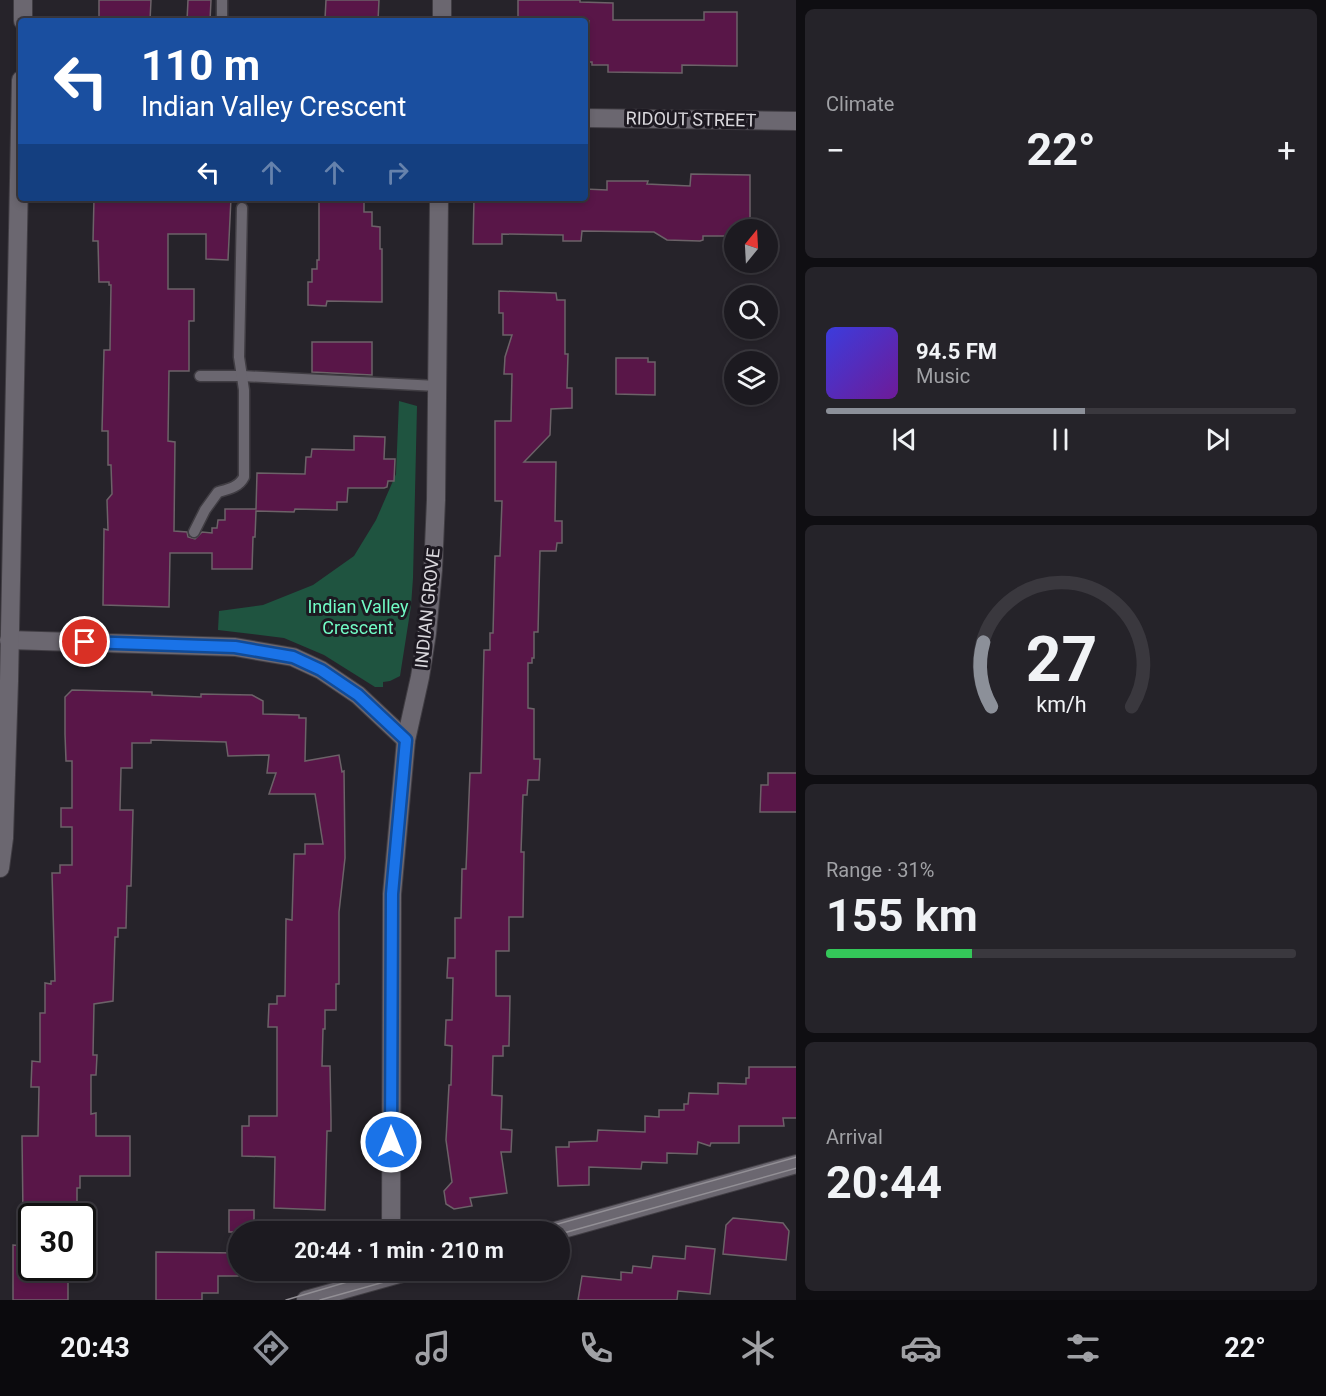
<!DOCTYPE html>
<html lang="en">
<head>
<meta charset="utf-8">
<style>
	:root { --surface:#1c1a20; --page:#252329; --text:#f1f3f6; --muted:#a0a1a5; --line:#3a383e; --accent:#8c9099 }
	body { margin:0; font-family:Roboto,sans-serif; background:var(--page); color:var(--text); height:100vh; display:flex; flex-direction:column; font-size:22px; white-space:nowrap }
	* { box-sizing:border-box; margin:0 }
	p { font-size:20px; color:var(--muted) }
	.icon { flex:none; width:33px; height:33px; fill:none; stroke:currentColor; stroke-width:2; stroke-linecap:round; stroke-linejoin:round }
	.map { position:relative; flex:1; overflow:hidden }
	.sheet { display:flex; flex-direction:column; gap:9px; padding:9px; background:#0f0e12; width:530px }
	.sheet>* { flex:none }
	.hud { position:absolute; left:18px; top:18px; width:570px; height:183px; border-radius:6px; box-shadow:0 3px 9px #0003,0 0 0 2px var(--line); background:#1a4fa0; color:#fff; overflow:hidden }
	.needle { width:39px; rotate:18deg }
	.controls { position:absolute; left:724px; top:219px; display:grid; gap:12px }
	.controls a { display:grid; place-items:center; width:54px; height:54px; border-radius:50%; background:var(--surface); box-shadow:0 3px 9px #0003,0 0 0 2px var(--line); font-size:30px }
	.speed { position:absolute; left:18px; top:1203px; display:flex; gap:12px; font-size:30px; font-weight:700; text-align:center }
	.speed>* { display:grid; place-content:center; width:78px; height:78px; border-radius:50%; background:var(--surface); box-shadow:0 3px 9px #0003,0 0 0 2px var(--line); line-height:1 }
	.speed .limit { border:3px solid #111; border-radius:9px; background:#fff; color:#111 }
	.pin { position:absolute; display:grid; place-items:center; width:51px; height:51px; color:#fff; margin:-26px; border:3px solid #fff; border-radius:50%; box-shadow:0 2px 6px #0007 }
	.me { position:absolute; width:66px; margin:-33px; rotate:0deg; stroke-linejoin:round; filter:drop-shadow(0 0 4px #0008) }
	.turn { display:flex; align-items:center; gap:21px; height:126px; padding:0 24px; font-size:27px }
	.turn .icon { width:78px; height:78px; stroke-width:2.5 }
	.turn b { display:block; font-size:42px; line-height:51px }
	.lanes { display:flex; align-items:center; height:57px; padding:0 24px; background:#0003; justify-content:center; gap:30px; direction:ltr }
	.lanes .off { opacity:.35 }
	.big { font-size:45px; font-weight:700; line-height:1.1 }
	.sheet .card { flex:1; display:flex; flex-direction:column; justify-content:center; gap:9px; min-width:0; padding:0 21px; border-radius:9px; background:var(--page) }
	.sheet .dial { align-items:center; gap:0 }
	.dial svg { height:156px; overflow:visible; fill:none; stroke:var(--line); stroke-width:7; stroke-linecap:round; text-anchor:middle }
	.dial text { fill:var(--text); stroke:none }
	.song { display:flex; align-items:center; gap:18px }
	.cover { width:72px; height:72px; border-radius:9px; background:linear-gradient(135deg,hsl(240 70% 55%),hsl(280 70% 35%)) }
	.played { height:6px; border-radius:3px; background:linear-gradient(90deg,var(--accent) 55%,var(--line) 55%) }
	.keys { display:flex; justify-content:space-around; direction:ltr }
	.heat { display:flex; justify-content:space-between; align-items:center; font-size:33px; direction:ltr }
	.charge { height:9px; border-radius:4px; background:linear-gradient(90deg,#34c759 31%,var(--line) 0) }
	.trip { position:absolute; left:228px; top:1221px; width:342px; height:60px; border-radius:30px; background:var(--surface); box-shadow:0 3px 9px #0003,0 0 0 2px var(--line); font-weight:700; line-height:60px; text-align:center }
	.menu { display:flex; height:96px; justify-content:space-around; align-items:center; background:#0b0a0d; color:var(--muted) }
	.menu .icon { width:42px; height:42px }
	.menu .selected { color:var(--accent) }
	.menu b { font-size:27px; color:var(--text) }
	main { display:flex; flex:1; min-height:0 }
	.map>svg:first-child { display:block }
</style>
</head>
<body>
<main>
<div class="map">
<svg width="797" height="1300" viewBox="0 0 797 1300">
	<rect width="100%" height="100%" fill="#26232a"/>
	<polygon fill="#1f5440" points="399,401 417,406 413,578 411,606 400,676 390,681 383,682 383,687 375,687 324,655 284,638 218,630 219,611 263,605 313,585 354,556 376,520 396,474"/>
	<g fill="#591648" stroke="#6c6268" stroke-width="1.5">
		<polygon points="99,0 151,0 150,21 99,21"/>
		<polygon points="188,0 211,0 210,21 187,21"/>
		<polygon points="326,0 379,0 378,21 325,19"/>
		<polygon points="518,0 580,0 580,2 613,3 613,20 704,20 704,12 737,12 737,66 682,65 682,73 608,72 608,65 592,65 592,62 589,62 589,21 518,21"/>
		<polygon points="691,174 750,175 750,230 735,230 735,236 703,236 703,240 700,241 667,240 654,232 582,231 581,241 563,241 563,235 502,234 502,244 473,244 474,198 585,198 585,189 607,190 607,181 648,181 647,184 690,186"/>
		<polygon points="94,198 231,198 228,260 206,259 206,234 168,234 168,289 194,289 194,321 189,321 189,371 169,371 168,441 175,442 174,531 187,532 188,537 195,539 202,532 212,533 212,528 217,528 218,520 225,520 225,509 256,509 257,473 305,474 306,457 311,457 312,449 354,450 354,436 385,437 384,459 395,459 394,481 388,481 387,487 384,488 348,488 347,502 337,502 337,510 295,509 294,512 256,511 255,537 253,537 252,569 212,569 212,553 170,553 169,607 103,605 104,529 108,530 107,500 112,494 111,465 108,465 108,431 102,431 104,350 110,350 111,285 109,285 109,282 99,282 98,241 93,241"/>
		<polygon points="319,198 364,198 364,212 372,212 372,226 380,227 380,249 382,249 382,302 327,301 326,306 308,305 308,282 312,282 312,269 317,269 317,260 319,260"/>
		<polygon points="499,291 556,293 557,300 565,300 565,354 568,354 567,388 572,388 572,408 551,409 550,435 524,462 556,462 555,521 562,521 562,543 557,543 556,551 540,551 538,632 534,632 534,658 532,658 532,663 528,663 528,708 534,709 534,759 540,759 539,780 528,780 527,795 523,795 521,852 524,852 523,917 509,917 509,951 496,951 496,996 510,996 509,1046 503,1046 503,1056 493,1056 492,1095 502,1096 501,1129 512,1130 511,1152 501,1152 507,1193 470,1198 472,1206 454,1209 446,1204 444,1191 452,1182 446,1140 449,1085 451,1085 452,1046 445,1045 446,1020 452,1020 453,978 447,978 448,958 455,958 455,918 461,918 462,869 466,869 470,773 481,773 484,650 490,650 490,633 493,633 495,556 500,556 502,501 495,501 495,421 511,421 512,374 504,374 505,357 512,335 503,335 503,313 499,313"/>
		<polygon points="312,342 372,342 372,375 312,372"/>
		<polygon points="616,358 648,358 648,362 655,362 655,395 616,394"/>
		<polygon points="72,690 152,692 152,695 201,697 201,694 252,695 263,701 263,714 299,715 299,718 306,718 305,761 339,755 342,772 344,771 345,858 339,912 339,984 336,984 336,1010 325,1010 325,1029 323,1029 322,1066 330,1066 331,1119 331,1131 327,1131 325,1210 274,1208 275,1157 242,1156 242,1126 249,1126 249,1116 277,1116 277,1027 268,1027 269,1004 277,1004 277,996 285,996 286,919 292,920 294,854 305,854 305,844 323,844 315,794 269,794 276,773 267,773 269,755 228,756 226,742 151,740 151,743 132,743 132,768 121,768 120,810 133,810 131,886 127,886 126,928 118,928 118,937 115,937 113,1001 94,1004 93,1055 97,1055 96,1075 91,1075 91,1114 96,1113 96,1136 130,1136 130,1176 80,1176 80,1188 77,1188 77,1203 68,1203 68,1207 64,1207 64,1216 23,1216 22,1136 38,1136 39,1087 31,1087 32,1061 40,1062 40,1013 45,1013 45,983 51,984 51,981 55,981 52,873 60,873 60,865 72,865 72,827 61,827 61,808 72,808 72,761 66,761 65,734 65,697"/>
		<polygon points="768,773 797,773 797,812 760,812 761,785 768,785"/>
		<polygon points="749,1067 797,1067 797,1118 783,1118 784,1126 739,1126 739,1143 711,1143 710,1146 698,1142 697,1154 667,1153 667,1163 642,1162 641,1169 589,1167 589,1185 558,1186 556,1147 569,1147 569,1142 597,1141 598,1130 645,1132 645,1116 659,1117 659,1110 684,1110 684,1104 688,1104 689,1093 718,1094 718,1083 746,1084 746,1078 749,1078"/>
		<rect x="229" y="1210" width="25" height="22"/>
		<polygon points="733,1218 783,1223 789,1231 786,1260 723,1254 726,1225"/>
		<polygon points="13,1245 32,1247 32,1268 68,1268 68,1300 13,1300"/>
		<polygon points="686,1246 715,1249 710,1294 678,1291 677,1300 578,1300 582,1276 621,1280 621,1272 632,1273 633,1266 651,1268 653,1256 685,1259"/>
		<polygon points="156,1252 238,1253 238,1276 218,1276 218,1293 202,1293 202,1300 156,1300"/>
	</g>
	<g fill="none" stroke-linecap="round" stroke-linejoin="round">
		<defs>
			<g id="service">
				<polyline points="222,21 222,0"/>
				<polyline points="200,376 242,376 437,386"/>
				<path d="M194,532L205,510L218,492C229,489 239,487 244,477V390L239,357L242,208"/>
			</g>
			<g id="minor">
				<polyline points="442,21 442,0"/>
				<polyline points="585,118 797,121"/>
				<polyline points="9,640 235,647 293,657 321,670 358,695 406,740"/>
				<polyline points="391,1232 392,894 406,740 420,677 427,633 433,570 436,500 439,198"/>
			</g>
			<g id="tertiary">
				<polyline points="552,1232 797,1164"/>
				<polyline points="306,1300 413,1270"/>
			</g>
			<g id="secondary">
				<polyline points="23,21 23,0"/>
				<polyline points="0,868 4,838 9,681 21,80"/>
			</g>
		</defs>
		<use href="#service" stroke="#403d43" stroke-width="13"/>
		<use href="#minor" stroke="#403d43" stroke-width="20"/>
		<use href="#tertiary" stroke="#403d43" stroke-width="20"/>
		<use href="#secondary" stroke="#403d43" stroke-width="20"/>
		<use href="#service" stroke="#6b6770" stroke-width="10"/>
		<use href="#minor" stroke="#6b6770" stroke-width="18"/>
		<use href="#tertiary" stroke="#6b6770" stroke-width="18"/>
		<use href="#secondary" stroke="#6b6770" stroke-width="18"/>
		<g stroke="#928f95" stroke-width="1.5">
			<polyline points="529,1232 797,1157"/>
			<polyline points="560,1234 797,1168"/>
			<polyline points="286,1300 388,1270"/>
			<polyline points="320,1300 427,1270"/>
		</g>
	</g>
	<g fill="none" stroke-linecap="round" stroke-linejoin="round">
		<defs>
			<polyline id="route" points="85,642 235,647 293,657 321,670 358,695 406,740 392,894 391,1142"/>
		</defs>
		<use href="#route" stroke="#114b97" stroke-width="15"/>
		<use href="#route" stroke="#1a73e8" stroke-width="10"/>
	</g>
	<g text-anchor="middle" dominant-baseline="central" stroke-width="6" stroke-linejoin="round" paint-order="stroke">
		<g font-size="18" fill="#dad8dd" stroke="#1d1921">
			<text transform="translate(691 119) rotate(1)">RIDOUT STREET</text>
			<text transform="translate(427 608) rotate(-84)">INDIAN GROVE</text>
		</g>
		<g font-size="18" fill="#71fbc5" stroke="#1d1921">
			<text x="358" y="606">Indian Valley<tspan x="358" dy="21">Crescent</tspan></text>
		</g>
	</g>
</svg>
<div class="controls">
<a><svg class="needle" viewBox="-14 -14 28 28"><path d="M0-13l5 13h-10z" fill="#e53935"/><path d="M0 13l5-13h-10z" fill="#a0a1a5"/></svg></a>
<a><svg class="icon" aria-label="search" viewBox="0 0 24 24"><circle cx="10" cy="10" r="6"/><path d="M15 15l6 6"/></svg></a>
<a><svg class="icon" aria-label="layers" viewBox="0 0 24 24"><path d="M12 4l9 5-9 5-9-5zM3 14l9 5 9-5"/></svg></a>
</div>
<div class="speed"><div class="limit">30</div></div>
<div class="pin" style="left:85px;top:642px;background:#d93025"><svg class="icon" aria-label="arrive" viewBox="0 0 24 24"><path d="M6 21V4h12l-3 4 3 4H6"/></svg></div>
<svg class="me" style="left:391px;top:1142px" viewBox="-20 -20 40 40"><circle r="17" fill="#1a73e8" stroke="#fff" stroke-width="3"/><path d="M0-11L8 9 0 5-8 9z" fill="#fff"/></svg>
<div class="trip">20:44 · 1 min · 210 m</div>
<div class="hud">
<div class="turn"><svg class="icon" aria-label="left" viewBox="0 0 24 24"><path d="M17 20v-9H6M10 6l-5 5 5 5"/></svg><div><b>110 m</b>Indian Valley Crescent</div></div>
<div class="lanes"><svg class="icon" aria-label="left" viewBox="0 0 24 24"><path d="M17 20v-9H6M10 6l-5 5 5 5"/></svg><svg class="icon off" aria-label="ahead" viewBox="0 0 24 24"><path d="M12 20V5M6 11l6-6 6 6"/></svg><svg class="icon off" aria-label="ahead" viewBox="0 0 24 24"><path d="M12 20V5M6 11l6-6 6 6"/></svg><svg class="icon off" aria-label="right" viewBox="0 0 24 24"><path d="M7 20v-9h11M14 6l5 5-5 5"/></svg></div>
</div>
</div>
<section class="sheet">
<div class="card"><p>Climate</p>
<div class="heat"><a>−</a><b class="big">22°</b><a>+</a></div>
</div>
<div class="card">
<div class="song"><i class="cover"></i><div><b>94.5 FM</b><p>Music</p></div></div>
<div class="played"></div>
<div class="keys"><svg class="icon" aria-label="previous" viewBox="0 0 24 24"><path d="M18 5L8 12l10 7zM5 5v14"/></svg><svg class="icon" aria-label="pause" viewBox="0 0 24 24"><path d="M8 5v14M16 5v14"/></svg><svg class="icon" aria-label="next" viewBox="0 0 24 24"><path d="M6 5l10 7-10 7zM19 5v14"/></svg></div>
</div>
<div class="card dial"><svg viewBox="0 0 100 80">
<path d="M14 69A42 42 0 1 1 86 69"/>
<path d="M14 69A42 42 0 0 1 10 36" stroke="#8c9099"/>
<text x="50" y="56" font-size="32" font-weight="700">27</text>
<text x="50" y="72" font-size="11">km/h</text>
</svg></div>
<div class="card"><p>Range · 31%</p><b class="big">155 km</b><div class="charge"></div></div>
<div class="card"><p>Arrival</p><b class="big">20:44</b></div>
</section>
</main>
<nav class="menu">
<b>20:43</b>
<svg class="icon selected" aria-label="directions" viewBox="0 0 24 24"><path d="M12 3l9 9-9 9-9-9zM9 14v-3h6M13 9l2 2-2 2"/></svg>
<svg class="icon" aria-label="music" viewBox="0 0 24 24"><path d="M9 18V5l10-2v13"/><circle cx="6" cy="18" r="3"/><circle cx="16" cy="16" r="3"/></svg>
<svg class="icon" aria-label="phone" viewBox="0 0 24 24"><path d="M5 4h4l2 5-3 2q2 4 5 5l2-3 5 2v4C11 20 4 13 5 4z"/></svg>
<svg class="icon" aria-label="climate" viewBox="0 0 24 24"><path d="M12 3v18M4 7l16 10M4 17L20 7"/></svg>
<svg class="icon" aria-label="car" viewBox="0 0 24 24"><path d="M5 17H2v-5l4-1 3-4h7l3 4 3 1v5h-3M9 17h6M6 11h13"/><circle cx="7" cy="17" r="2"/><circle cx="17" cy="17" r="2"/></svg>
<svg class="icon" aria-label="filters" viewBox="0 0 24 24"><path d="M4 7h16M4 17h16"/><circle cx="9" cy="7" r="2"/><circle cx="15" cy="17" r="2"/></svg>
<b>22°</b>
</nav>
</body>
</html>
